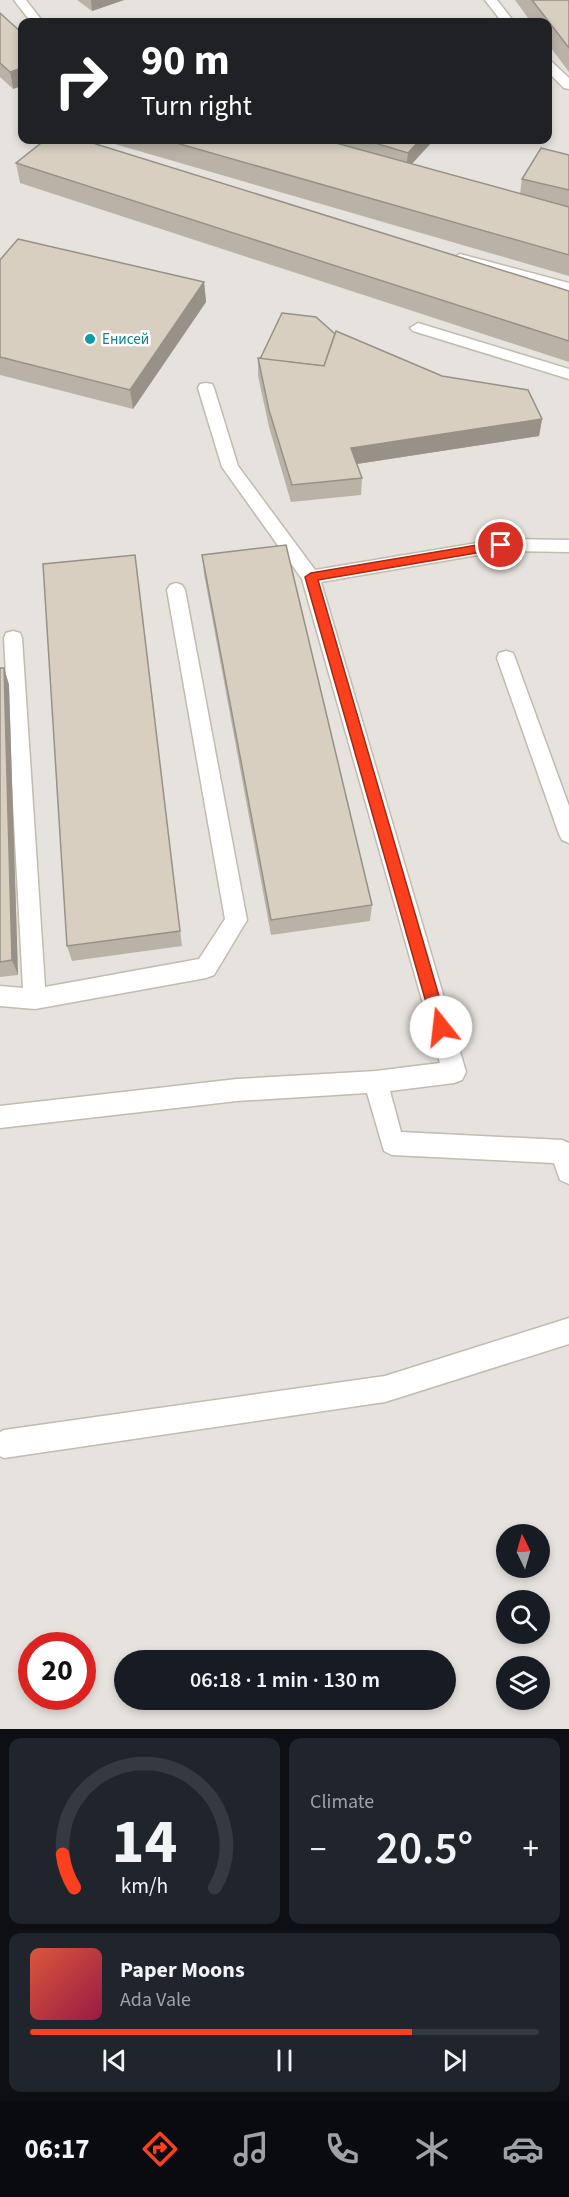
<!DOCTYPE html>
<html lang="en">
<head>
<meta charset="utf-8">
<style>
	:root { --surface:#171b24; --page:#20242c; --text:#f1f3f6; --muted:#9ea1a6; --line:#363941; --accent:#fc3f1d }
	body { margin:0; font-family:"Source Sans 3",sans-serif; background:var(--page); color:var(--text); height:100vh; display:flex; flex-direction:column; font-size:22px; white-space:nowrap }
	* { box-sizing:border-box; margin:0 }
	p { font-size:20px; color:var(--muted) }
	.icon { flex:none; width:33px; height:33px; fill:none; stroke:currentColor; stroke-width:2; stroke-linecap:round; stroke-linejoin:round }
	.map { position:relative; height:1729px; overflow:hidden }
	.side { display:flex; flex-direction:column; gap:9px; padding:9px; background:#0d0f14; flex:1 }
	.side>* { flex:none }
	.hud { position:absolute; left:18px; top:18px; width:534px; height:126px; border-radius:12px; box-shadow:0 3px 9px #0003; background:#202124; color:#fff; overflow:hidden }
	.needle { width:39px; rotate:355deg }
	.fabs { position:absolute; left:496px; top:1524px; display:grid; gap:12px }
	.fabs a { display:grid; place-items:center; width:54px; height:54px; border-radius:50%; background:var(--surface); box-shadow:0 3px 9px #0003; font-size:30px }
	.speed { position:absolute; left:18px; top:1632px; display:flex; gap:12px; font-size:30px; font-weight:700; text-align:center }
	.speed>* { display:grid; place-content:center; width:78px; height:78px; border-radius:50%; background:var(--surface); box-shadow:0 3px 9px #0003; line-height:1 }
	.speed .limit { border:9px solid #d22; background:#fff; color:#111 }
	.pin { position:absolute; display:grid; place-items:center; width:51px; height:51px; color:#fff; margin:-26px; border:3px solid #fff; border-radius:50%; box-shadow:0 2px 6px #0007 }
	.me { position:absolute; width:66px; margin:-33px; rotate:344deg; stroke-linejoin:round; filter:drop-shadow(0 0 4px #0008) }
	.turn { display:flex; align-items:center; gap:21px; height:126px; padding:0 24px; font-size:27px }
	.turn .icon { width:78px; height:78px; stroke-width:2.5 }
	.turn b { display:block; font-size:42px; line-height:51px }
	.big { font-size:45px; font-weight:600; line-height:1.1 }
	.side .widget { flex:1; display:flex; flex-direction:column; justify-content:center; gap:9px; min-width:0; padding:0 21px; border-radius:12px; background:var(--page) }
	.side .dial { align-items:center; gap:0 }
	.dial svg { height:156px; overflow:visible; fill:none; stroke:var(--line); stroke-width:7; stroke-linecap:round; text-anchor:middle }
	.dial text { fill:var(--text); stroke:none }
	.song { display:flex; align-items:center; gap:18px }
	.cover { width:72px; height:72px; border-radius:9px; background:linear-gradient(135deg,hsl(10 70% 55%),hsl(340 70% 35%)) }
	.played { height:6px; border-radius:3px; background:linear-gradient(90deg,var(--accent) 75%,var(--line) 75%) }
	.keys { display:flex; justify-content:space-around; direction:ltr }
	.heat { display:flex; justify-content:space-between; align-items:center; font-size:33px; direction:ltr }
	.side .tiles { flex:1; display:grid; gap:9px; grid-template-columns:1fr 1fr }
	.widget:last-child { grid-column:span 2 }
	.trip { position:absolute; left:114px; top:1650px; width:342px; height:60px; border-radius:30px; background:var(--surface); box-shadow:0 3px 9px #0003; font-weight:600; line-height:60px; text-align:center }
	.tab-bar { display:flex; height:96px; justify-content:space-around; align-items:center; background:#090b0e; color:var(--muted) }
	.tab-bar .icon { width:42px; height:42px }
	.tab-bar .active { color:var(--accent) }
	.tab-bar b { font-size:27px; color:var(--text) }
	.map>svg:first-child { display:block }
</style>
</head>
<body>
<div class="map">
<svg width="569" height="1729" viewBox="0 0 569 1729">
	<rect width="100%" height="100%" fill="#f6f3ec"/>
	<path fill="#e6e2dd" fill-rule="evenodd" d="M0,0H569V1729H0ZM22,22H548V140H22ZM507,1534H540V1568H507ZM507,1600H540V1634H507ZM32,1646H82V1696H32ZM124,1660H446V1700H124ZM507,1666H540V1700H507Z"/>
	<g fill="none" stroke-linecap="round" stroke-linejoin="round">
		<defs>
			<g id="lane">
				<polygon points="14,0 26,0 43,22 31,22"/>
				<polygon points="485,0 497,0 514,22 502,22"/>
				<polygon points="548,61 552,62 569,78 569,89 564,88 548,72"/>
				<polygon points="460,254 569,283 569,293 455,261 453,258"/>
				<polygon points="418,323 569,369 569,379 413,331 410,328"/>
				<polygon points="206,383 212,384 214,388 238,466 315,570 501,539 569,540 569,552 501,551 321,582 466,1072 462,1080 454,1083 390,1091 401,1132 562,1140 569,1143 569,1184 560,1180 554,1163 392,1155 384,1151 367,1093 237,1101 0,1128 0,1106 237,1079 376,1071 440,1063 302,579 222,467 198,388 200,384"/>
				<polygon points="176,583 182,585 185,590 247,920 214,975 206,978 35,1009 0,1006 0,986 23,988 4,638 6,633 13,631 20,633 22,638 45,987 199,959 225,919 167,590 170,585"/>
				<polygon points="506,651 513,653 515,658 569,806 569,843 562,840 559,834 497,658 499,653"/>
				<polygon points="569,1318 569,1344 385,1402 4,1458 0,1456 0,1432 4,1430 385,1376"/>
			</g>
		</defs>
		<use href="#lane" stroke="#c2bbae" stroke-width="3"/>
		<use href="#lane" fill="#fff" fill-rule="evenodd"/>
	</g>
	<g fill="#bab2a6">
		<polygon points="77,0 124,0 92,11"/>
		<polygon points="515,0 569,0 569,72 548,44 548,22 531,22"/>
		<polygon points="0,13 13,89 0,77"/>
		<polygon points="101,140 431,140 431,143 412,164 520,194 522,179 569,155 569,276"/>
		<polygon points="16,163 569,291 569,362 20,183"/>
		<polygon points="0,260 204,282 206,302 133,409 0,375"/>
		<polygon points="335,334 542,419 539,436 357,464 362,478 361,495 291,502 269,427 258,376 258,358"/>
		<polygon points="135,555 182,946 72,961 67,946"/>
		<polygon points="202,555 372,905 370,921 271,935 204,574"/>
		<polygon points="0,668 4,668 9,685 18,975 0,977"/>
	</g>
	<g fill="#979187">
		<polygon points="91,0 124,0 92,11"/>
		<polygon points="22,68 22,86 13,89 10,72"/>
		<polygon points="420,140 431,140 431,143 406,170 408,153"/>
		<polygon points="204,282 206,302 133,409 130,390"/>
		<polygon points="542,419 539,436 350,465 351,448"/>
		<polygon points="4,668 9,685 18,975 12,960"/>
	</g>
	<g fill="#d8cfc1" stroke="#979187" stroke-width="1.5">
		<polygon points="532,0 569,0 569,48"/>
		<polygon points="0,13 22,33 22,68 10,72 0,63"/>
		<polygon points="45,140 83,140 569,291 569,341 16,163"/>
		<polygon points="166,140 325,140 569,207 569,255"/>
		<polygon points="365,140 420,140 408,153"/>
		<polygon points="541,148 569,155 569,190 522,179"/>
		<polygon points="18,239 204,282 130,390 0,357 0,260"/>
		<polygon points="282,313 316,317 335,334 324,366 260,359"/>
		<polygon points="336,331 442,376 528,390 542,419 351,448 362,478 292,485 269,410 258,358 324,366"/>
		<polygon points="286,545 372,905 271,920 202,555"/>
		<polygon points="135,555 180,931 67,946 43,564"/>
		<polygon points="0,668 4,668 12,960 0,962"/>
	</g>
	<polygon fill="#fc3f1d" stroke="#a42913" stroke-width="1.5" points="501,541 505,542 505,548 318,580 448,1027 446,1032 441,1034 435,1032 433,1027 305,577 311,573"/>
	<circle fill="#0f9aa8" stroke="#fff" stroke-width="2" cx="90" cy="339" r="6"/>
	<g text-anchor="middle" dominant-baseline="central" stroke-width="5" stroke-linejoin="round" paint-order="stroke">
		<g font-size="15" fill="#0d838f" stroke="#fff" text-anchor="start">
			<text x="102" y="339">Енисей</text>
		</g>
	</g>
</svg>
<div class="fabs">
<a><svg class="needle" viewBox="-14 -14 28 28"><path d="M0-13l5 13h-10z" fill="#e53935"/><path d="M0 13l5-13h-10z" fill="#9ea1a6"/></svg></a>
<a><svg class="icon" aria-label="search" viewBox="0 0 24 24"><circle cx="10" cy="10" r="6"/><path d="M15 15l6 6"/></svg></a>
<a><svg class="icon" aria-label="layers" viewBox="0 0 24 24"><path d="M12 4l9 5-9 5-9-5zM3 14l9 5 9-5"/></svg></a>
</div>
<div class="speed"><div class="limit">20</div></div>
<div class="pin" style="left:501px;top:545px;background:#d93025"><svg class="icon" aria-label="arrive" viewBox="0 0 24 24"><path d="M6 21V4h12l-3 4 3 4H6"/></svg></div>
<svg class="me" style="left:441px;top:1027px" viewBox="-20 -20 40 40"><circle r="19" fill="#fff"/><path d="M0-13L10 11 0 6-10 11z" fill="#fc3f1d"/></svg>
<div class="trip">06:18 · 1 min · 130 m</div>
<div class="hud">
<div class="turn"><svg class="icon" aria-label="right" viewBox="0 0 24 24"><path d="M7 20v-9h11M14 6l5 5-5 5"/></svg><div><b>90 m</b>Turn right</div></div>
</div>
</div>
<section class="side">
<div class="tiles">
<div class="widget dial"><svg viewBox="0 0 100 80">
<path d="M14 69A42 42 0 1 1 86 69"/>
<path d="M14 69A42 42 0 0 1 8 52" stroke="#fc3f1d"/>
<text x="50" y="56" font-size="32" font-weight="700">14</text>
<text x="50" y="72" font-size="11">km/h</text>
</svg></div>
<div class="widget"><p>Climate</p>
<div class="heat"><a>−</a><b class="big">20.5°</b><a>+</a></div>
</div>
<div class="widget">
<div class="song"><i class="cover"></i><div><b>Paper Moons</b><p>Ada Vale</p></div></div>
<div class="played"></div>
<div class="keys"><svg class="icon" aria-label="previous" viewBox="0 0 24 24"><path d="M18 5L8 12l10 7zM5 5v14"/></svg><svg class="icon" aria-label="pause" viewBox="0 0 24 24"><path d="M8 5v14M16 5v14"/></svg><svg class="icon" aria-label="next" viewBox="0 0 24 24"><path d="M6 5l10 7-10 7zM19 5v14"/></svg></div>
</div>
</div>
</section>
<nav class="tab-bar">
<b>06:17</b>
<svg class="icon active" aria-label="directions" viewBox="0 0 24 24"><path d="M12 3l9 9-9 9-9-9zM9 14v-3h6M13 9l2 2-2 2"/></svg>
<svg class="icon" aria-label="music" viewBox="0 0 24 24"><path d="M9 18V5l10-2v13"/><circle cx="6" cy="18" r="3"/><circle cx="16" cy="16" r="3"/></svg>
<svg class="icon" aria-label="phone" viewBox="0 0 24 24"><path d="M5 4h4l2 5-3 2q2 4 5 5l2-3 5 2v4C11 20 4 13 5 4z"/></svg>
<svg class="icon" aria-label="climate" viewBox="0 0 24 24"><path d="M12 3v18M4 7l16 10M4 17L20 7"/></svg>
<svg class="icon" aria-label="car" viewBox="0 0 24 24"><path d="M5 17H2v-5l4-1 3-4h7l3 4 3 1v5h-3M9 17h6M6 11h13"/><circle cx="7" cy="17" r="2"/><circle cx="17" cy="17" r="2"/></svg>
</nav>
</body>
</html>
